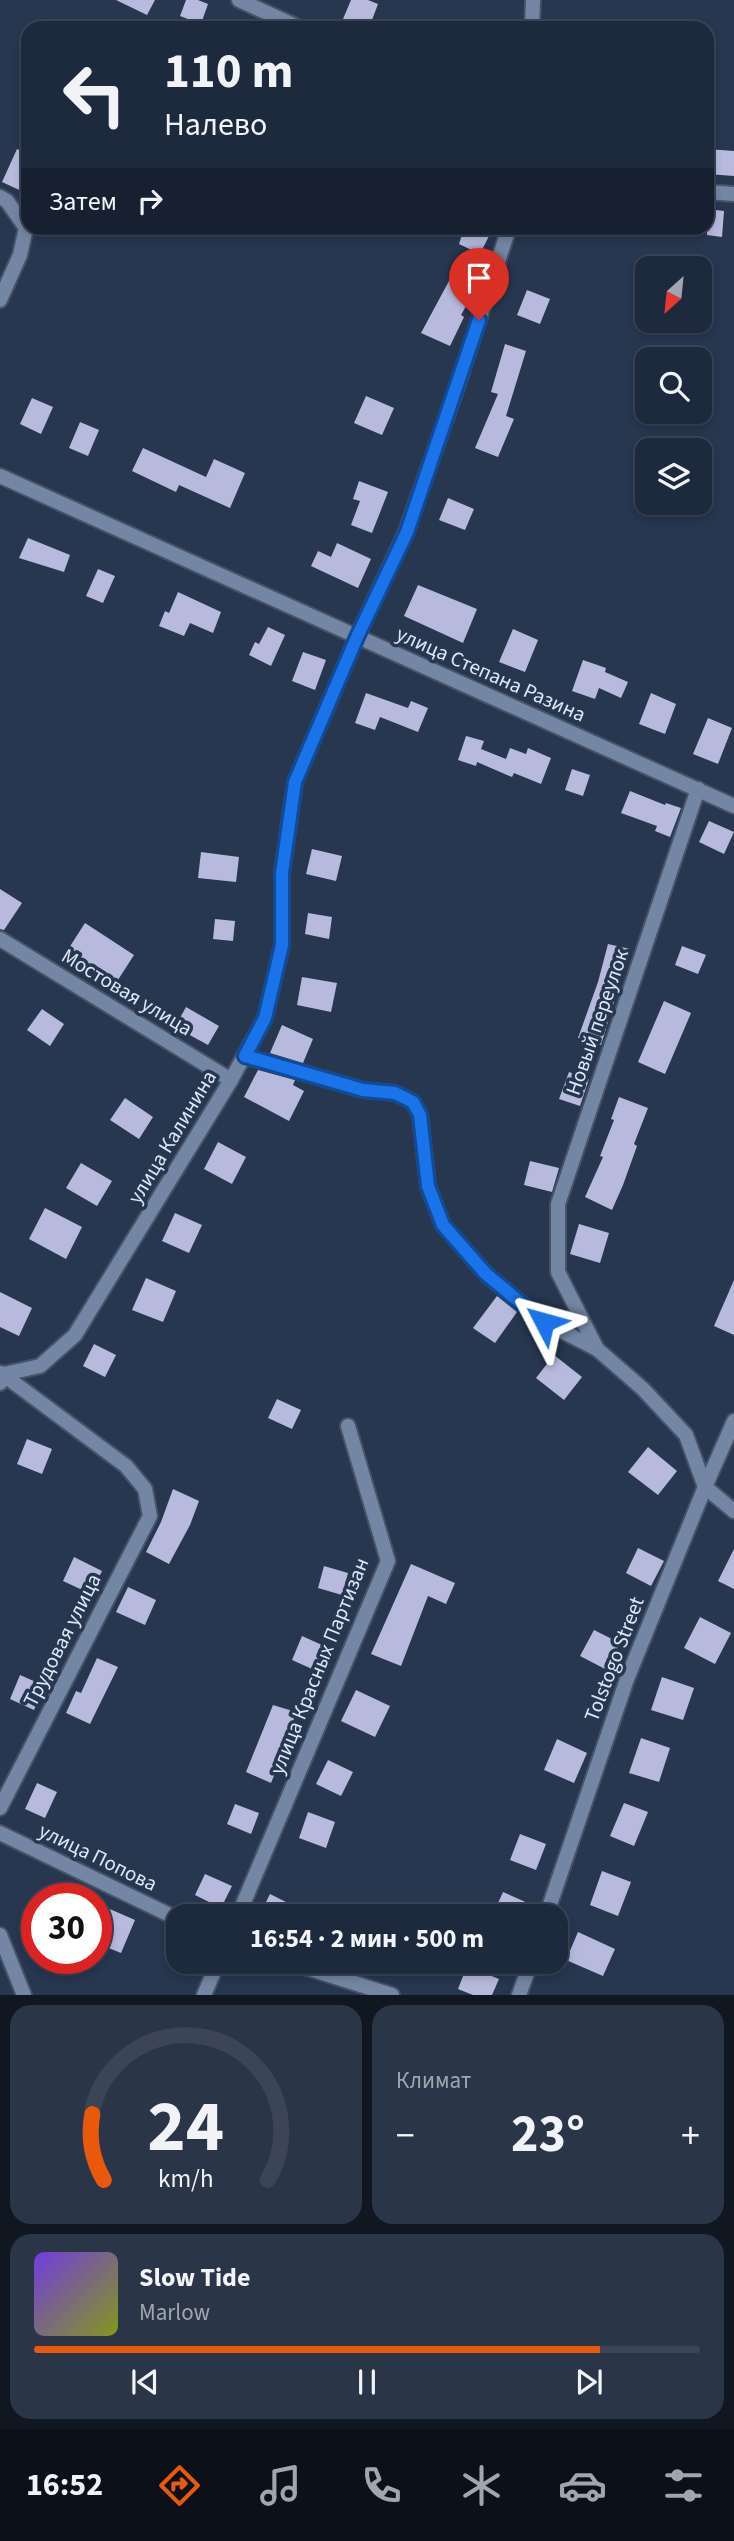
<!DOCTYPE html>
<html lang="ru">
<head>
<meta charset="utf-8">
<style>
	:root { --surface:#1d293c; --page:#2a3547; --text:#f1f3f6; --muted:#a0a6af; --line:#3b4556; --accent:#ea580c }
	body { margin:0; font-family:"Source Sans 3",sans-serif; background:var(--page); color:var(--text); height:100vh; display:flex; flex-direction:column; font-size:26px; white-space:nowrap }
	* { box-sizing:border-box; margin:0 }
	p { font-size:23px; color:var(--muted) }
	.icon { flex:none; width:38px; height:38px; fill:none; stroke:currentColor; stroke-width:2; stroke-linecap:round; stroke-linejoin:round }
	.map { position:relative; height:1995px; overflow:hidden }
	.details { display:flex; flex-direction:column; gap:10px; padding:10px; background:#101721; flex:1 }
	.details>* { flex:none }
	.guide { position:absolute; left:21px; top:21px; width:693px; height:214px; border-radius:21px; box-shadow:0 4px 10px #0003,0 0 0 2px var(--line); background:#1d293c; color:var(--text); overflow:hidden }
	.needle { width:46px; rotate:207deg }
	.fabs { position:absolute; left:635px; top:256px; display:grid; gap:14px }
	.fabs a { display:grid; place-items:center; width:77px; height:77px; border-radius:14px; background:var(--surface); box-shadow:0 4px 10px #0003,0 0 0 2px var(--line); font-size:35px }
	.speed { position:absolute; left:21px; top:1883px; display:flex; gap:14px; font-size:35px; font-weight:700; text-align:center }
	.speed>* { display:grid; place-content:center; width:91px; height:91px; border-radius:50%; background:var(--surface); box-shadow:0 4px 10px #0003,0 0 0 2px var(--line); line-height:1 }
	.speed .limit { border:10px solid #d22; background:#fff; color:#111 }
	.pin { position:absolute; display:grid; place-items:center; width:60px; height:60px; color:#fff; margin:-72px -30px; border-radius:50% 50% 50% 0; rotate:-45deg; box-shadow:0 0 7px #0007 }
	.pin .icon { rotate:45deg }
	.me { position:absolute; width:77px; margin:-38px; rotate:309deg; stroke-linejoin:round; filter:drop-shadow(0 0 5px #0008) }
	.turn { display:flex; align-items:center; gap:24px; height:147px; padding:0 28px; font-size:32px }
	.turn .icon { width:91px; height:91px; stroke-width:2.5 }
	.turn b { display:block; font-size:49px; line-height:60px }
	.then { display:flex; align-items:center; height:66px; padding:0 28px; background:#0003; gap:14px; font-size:26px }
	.big { font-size:52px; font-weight:700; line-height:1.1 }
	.details .tile { flex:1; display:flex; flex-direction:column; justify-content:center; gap:10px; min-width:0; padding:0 24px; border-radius:21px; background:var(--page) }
	.details .dial { align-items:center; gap:0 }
	.dial svg { height:182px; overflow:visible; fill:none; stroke:var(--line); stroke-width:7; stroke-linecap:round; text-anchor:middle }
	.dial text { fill:var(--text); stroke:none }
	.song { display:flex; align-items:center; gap:21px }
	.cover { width:84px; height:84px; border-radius:10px; background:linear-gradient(135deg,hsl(260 70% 55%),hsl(70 70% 35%)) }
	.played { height:7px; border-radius:4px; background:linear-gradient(90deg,var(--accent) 85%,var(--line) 85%) }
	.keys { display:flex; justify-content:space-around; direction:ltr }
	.heat { display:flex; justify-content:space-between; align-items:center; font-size:38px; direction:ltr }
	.details .tiles { flex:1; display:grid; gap:10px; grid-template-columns:1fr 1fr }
	.tile:last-child { grid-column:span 2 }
	.trip { position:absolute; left:166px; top:1904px; width:402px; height:70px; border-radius:21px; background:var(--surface); box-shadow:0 4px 10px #0003,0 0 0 2px var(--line); font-weight:700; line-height:70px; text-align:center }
	.menu { display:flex; height:112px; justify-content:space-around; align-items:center; background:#0c1018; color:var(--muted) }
	.menu .icon { width:49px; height:49px }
	.menu .selected { color:var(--accent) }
	.menu b { font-size:32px; color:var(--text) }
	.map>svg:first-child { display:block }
</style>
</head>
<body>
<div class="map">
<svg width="734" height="1995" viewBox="0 0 734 1995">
	<rect width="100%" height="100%" fill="#273750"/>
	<g fill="#b7badd">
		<polygon points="116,0 155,0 147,15"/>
		<polygon points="186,0 198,0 208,4 201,24 180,16"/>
		<polygon points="351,0 368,0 378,4 369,28 343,19"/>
		<polygon points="17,149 28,154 28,194 2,182"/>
		<polygon points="707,149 734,151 734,176 707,174"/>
		<polygon points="707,209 724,211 722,237 707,235"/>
		<polygon points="464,228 493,228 480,254 459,244"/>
		<polygon points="456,268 480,281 461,315 464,317 450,346 421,333"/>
		<polygon points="527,290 550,299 540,324 517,315"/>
		<polygon points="505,344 526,351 506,416 514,419 498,457 475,448 498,394 491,392"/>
		<polygon points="366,396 394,408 382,435 354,423"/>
		<polygon points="32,398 53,407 41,434 20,424"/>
		<polygon points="80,422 99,430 88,456 69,448"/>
		<polygon points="143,448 206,477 214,459 245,473 230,508 179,485 176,492 132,471"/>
		<polygon points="359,481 388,492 372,533 351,525 360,501 353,499"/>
		<polygon points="448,498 474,509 465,530 439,520"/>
		<polygon points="28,538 70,555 64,572 19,558"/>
		<polygon points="337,543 371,559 358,588 311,566 318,551 331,557"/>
		<polygon points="98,569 115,576 103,603 86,596"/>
		<polygon points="418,585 477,609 463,643 404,616"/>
		<polygon points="178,592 221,612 213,633 190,623 184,636 159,626 165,611 169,613"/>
		<polygon points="268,627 285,635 271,666 249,655 255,642 259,644"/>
		<polygon points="513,629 538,640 525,672 499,662"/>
		<polygon points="303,652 326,660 315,690 292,681"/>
		<polygon points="583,660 606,668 605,672 628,682 621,698 599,688 595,699 572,691"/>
		<polygon points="366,693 408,708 411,701 428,708 418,732 380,717 375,730 355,723"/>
		<polygon points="651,693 676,704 665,734 639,724"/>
		<polygon points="708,718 732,728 718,764 693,754"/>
		<polygon points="466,736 484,741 481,749 506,759 510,748 526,754 528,748 551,758 541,784 514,773 512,777 477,762 476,766 458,760"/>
		<polygon points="572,769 590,775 583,796 565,790"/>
		<polygon points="630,791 665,805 666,803 681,808 670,837 655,831 657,826 621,813"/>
		<polygon points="709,821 734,832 724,854 699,842"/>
		<polygon points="312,849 342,856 336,881 306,874"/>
		<polygon points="201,852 239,857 236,882 198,878"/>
		<polygon points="0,889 22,903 4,930 0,929"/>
		<polygon points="308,913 332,917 329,939 305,934"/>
		<polygon points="215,919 235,921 233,941 213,939"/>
		<polygon points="85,923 134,955 116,983 67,951"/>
		<polygon points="608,944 630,949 601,1045 578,1038 598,982"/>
		<polygon points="682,946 706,955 698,974 675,965"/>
		<polygon points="302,977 337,983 331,1012 297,1005"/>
		<polygon points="664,1001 691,1013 665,1074 638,1062"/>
		<polygon points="186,1007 219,1026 208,1045 175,1027"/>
		<polygon points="42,1009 64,1024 50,1046 27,1030"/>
		<polygon points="282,1025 313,1039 303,1063 270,1053"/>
		<polygon points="258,1070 295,1080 293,1085 304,1091 289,1121 244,1097"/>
		<polygon points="569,1072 589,1079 580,1106 559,1099"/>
		<polygon points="619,1097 648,1108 634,1144 637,1146 623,1185 612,1210 585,1197 603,1157 600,1156 614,1120 611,1119"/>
		<polygon points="125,1098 153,1117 139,1139 110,1120"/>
		<polygon points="218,1142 246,1157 232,1184 204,1169"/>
		<polygon points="530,1161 559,1168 552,1192 524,1185"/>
		<polygon points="81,1163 112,1181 97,1206 66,1188"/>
		<polygon points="45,1208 82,1227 66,1259 29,1239"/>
		<polygon points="175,1213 202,1225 189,1253 162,1241"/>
		<polygon points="579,1224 609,1233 600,1263 570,1254"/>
		<polygon points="146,1278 176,1291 163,1322 132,1310"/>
		<polygon points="734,1280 734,1335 714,1326"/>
		<polygon points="0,1292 32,1308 19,1336 0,1327"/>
		<polygon points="497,1296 517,1312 495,1343 473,1328"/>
		<polygon points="94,1344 116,1355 105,1377 83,1366"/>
		<polygon points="554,1355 582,1377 564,1400 536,1378"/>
		<polygon points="277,1399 301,1410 292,1429 268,1418"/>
		<polygon points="27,1439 52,1449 42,1474 17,1464"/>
		<polygon points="648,1447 677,1471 658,1495 628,1472"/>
		<polygon points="173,1489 199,1501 190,1525 169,1564 146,1552 161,1522"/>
		<polygon points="638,1548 664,1561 651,1586 626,1573"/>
		<polygon points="734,1549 734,1589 718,1581"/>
		<polygon points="74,1557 102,1571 91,1594 63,1581"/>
		<polygon points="411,1564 455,1583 446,1604 428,1596 401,1666 371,1654"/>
		<polygon points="324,1566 348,1573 342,1595 318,1588"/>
		<polygon points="128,1587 156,1600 145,1625 116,1612"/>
		<polygon points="700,1617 731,1633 715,1664 684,1648"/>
		<polygon points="594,1630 620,1643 607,1670 580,1656"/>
		<polygon points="302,1636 331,1649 321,1673 292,1660"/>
		<polygon points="97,1658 118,1667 90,1724 66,1713 76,1691 81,1693"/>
		<polygon points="20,1675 45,1686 34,1710 10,1699"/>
		<polygon points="662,1677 694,1688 683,1720 651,1710"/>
		<polygon points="356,1690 390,1706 375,1737 341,1721"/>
		<polygon points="273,1705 296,1712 283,1754 271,1783 246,1772"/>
		<polygon points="641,1738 670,1748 659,1782 629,1773"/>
		<polygon points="557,1739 587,1753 574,1783 544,1770"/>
		<polygon points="328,1760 353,1772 341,1796 316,1784"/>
		<polygon points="37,1783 57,1792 45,1818 25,1809"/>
		<polygon points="624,1803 648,1812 634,1846 610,1836"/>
		<polygon points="235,1804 259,1813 251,1834 227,1824"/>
		<polygon points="308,1812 335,1822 326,1848 299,1838"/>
		<polygon points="520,1834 546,1844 536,1870 510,1860"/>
		<polygon points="602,1871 631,1882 618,1916 590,1905"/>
		<polygon points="205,1874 232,1886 221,1908 195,1895"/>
		<polygon points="503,1892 530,1904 524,1916 504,1916 494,1912"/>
		<polygon points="270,1894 294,1906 289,1916 259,1916"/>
		<polygon points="96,1903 135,1920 121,1953 96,1943"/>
		<polygon points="578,1932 615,1949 603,1976 566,1960"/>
		<polygon points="467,1966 499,1979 492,1995 473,1995 458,1989"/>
	</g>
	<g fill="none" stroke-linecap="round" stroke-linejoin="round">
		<defs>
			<g id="minor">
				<polyline points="239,0 300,28"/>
				<polyline points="532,28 533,0"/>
				<polyline points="707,192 734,194"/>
				<polyline points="0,197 7,201 26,228 20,255 0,300"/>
				<polyline points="0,476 734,806"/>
				<polyline points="698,789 558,1204 558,1272 597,1349 643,1389 686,1435 705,1487 734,1511"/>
				<polyline points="0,939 231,1080"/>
				<polyline points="245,1056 363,1090 395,1093 413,1102 420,1115 428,1186 443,1225 486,1274 544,1322 597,1349"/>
				<polyline points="0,1383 4,1374 40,1366 75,1335 231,1080 265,1018 282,945 282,873 295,782 357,637 406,532 456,390 509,228"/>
				<polyline points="0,1808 150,1516 145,1489 126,1466 1,1373"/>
				<polyline points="0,1833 178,1919"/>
				<polyline points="238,1916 388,1561 348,1426"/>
				<polyline points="546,1916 627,1679 705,1487 734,1421"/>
				<polyline points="0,1935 24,1995"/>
				<polyline points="288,1962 392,1995"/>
				<polyline points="204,1995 218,1962"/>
				<polyline points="519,1995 531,1962"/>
			</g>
		</defs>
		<use href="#minor" stroke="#455267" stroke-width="18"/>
		<use href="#minor" stroke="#7386a3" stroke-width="14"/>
	</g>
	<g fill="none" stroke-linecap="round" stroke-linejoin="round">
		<defs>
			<polyline id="route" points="479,320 407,532 357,637 295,782 282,873 282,945 265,1018 245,1056 363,1090 395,1093 413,1102 420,1115 428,1186 443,1225 486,1274 544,1322"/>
		</defs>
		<use href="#route" stroke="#114b97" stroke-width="18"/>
		<use href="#route" stroke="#1a73e8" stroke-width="12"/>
	</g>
	<g text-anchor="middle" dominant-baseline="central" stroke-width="7" stroke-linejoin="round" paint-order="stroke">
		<g font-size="21" fill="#dde7f7" stroke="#273750">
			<text transform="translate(491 674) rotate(24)">улица Степана Разина</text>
			<text transform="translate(127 992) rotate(31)">Мостовая улица</text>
			<text transform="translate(597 1022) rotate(-71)">Новый переулок</text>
			<text transform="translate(172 1137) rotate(-59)">улица Калинина</text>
			<text transform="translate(62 1640) rotate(-63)">Трудовая улица</text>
			<text transform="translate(614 1659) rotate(-69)">Tolstogo Street</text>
			<text transform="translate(319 1666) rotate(-68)">улица Красных Партизан</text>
			<text transform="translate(98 1857) rotate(26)">улица Попова</text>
		</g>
	</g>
</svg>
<div class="fabs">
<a><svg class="needle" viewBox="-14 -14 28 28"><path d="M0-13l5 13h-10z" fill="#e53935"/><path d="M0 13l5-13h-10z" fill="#a0a6af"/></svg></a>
<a><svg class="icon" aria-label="search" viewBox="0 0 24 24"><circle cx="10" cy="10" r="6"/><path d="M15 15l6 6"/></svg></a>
<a><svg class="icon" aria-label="layers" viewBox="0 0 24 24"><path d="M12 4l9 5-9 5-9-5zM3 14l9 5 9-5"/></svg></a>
</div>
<div class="speed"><div class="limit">30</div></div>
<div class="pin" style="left:479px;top:320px;background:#d93025"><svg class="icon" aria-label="arrive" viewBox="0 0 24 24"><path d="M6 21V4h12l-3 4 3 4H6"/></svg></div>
<svg class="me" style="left:544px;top:1322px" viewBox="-20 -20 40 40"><path d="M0-17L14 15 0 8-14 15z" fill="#1a73e8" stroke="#fff" stroke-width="4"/></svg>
<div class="trip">16:54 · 2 мин · 500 m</div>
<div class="guide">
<div class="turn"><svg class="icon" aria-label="left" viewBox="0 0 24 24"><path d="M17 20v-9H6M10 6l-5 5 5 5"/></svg><div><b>110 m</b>Налево</div></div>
<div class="then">Затем<svg class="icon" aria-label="right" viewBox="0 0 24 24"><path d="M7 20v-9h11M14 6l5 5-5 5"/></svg></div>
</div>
</div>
<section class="details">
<div class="tiles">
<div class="tile dial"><svg viewBox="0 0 100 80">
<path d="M14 69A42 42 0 1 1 86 69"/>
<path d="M14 69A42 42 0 0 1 9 40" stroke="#ea580c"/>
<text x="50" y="56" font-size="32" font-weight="700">24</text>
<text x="50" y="72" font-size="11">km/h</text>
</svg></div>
<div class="tile"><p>Климат</p>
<div class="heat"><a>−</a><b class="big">23°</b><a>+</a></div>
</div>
<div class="tile">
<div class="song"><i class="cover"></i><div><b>Slow Tide</b><p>Marlow</p></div></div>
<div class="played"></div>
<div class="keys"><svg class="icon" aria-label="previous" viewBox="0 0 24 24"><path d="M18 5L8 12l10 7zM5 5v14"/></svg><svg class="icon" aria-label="pause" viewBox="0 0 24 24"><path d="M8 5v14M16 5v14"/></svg><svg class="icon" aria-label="next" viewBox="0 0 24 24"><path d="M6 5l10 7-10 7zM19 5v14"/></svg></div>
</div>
</div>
</section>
<nav class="menu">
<b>16:52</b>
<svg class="icon selected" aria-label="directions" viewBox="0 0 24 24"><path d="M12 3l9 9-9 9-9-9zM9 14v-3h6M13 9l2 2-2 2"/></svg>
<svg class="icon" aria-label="music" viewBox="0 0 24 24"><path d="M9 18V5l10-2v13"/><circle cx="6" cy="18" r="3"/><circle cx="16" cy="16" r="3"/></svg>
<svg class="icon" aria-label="phone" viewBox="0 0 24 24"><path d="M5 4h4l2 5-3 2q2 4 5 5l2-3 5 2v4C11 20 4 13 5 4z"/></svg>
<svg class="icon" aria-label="climate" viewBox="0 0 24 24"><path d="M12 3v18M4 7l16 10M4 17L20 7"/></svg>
<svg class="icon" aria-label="car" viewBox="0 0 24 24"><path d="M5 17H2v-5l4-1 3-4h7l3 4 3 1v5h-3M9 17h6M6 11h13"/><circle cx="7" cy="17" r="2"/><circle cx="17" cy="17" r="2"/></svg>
<svg class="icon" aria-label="filters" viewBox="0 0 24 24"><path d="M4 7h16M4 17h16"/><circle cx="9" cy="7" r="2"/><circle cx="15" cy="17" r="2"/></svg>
</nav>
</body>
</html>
